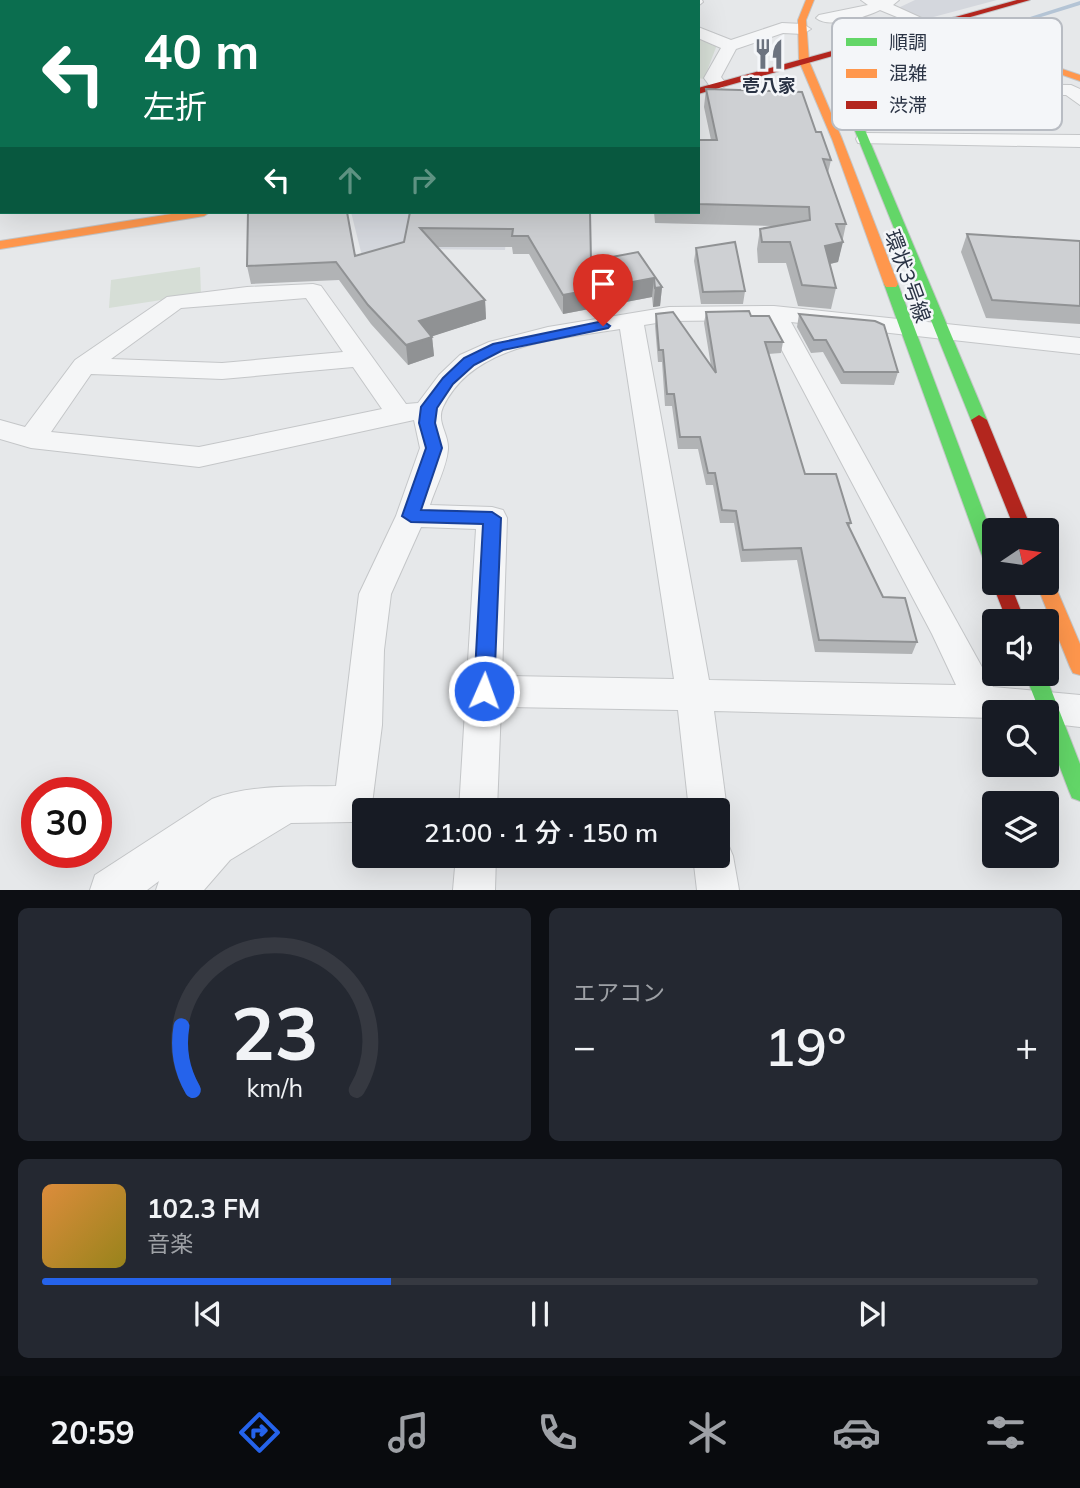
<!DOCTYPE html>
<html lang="ja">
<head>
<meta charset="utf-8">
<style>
	:root { --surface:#171b24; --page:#242831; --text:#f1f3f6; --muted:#9ea1a6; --line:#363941; --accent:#2563eb }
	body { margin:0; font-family:Mulish,"Noto Sans JP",sans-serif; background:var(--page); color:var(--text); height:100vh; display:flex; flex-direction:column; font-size:26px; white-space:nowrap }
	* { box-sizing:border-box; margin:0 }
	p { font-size:23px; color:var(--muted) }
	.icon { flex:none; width:38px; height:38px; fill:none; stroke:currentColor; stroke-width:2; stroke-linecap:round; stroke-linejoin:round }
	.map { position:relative; height:890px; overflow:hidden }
	.side { display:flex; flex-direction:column; gap:18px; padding:18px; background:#0d0f14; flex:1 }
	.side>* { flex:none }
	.hud { position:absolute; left:0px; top:0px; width:700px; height:214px; box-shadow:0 7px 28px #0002; background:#0b6e4f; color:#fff; overflow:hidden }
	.needle { width:46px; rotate:77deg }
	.tools { position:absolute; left:982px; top:518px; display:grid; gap:14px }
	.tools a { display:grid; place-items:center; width:77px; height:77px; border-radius:7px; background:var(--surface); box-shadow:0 7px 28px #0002; font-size:35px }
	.speed { position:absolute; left:21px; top:777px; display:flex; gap:14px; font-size:35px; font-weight:700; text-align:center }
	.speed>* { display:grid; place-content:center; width:91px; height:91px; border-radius:50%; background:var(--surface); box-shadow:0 7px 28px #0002; line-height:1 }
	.speed .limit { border:10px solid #d22; background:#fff; color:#111 }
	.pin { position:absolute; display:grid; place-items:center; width:60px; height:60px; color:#fff; margin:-72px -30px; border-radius:50% 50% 50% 0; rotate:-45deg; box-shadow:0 0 7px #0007 }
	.pin .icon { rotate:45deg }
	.me { position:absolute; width:77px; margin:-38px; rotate:2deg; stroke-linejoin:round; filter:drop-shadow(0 0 5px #0008) }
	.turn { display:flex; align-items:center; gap:24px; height:147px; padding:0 28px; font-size:32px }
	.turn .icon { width:91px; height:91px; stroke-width:2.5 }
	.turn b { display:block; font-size:49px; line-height:60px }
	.lanes { display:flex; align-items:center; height:66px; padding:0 28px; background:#0003; justify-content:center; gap:35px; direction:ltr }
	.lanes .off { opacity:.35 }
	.big { font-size:52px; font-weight:600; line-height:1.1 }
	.side .tile { flex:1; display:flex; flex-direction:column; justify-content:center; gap:10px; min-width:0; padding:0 24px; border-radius:10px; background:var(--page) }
	.side .dial { align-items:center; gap:0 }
	.dial svg { height:182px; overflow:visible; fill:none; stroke:var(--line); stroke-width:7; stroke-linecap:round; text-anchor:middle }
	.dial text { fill:var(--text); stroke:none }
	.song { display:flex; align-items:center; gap:21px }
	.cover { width:84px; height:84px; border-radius:10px; background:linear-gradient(135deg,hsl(30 70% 55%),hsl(50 70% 35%)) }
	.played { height:7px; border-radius:4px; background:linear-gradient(90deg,var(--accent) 35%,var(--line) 35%) }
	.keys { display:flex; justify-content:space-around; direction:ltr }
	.heat { display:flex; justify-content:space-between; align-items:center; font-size:38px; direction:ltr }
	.side .tiles { flex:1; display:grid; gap:18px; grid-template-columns:1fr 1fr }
	.tile:last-child { grid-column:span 2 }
	.trip { position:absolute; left:352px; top:798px; width:378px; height:70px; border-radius:7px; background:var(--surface); box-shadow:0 7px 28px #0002; font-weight:600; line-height:70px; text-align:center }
	.menu { display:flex; height:112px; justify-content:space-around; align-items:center; background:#090b0e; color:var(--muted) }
	.menu .icon { width:49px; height:49px }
	.menu .current { color:var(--accent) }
	.menu b { font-size:32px; color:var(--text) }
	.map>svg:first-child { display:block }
</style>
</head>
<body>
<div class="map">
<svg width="1080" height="890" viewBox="0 0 1080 890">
	<rect width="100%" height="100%" fill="#e6e8ea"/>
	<g fill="#d4d7dd">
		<polygon points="915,0 997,0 926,19 898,8"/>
		<polygon points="351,212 509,212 505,250 412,249 364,264"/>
	</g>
	<g fill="#d6ded6">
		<polygon points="698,35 718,42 704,79 698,78"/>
		<polygon points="200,267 201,294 109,308 111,280"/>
	</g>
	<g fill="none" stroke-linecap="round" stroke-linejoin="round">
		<polygon fill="#b4c4d5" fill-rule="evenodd" points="1080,1 1080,5 976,37 971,36"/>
		<defs>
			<g id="street">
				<polygon points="683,0 702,0 703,2 698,6 698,2"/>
				<path d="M861,0H899L893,5L939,26L936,29H926L880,10C866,17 829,29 816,18L819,15L868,5Z"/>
				<polygon points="782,23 803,24 811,29 803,34 783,33 736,49 721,77 727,85 718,90 712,89 704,78 721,48 698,38 698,27 731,40"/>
				<polygon points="842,83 1071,85 1080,89 1080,105 1066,95 836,92 833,88 836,84"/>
				<polygon points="865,133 1080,135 1080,147 858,143 856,139 858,135"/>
				<path d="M313,284L321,286L406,404L418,403L439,375L460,355L489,342L548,327L669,307L774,306L1080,338V354L791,322L993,687L1080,695V727L1046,723V712H994V718L714,711L727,810L722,823L718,825V810H689L678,710L501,707L497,810H459L476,529L421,527L391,594L384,650L382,725L372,804L370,810H364V818L353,822L291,823L230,860L204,890H156L159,881L147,890H90L95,875L212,799C250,784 296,787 336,786L359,594L396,516L420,448L414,420L199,467L31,448L0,439V420L25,427L75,360L167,297L247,287ZM306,298L343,352L222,363L111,359L181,308ZM766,320L932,634L956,685L709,680L644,325L669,321ZM620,329L674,679L502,676L507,518L503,510L492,507L430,505C435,489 447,466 448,449C449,434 436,422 443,407C473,343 560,339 620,329ZM353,367L382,409L199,447L51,432L91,374L222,379Z"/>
				<polygon points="718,838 727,842 733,856 739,890 697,890 693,856 718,856"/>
				<polygon points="456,856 496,856 495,890 453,890"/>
			</g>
			<g id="fast">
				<polygon points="852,108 857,111 987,420 984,424 979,425 971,420 847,111"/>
				<polygon points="891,280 898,284 994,540 994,571 988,569 985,564 884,284"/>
				<polygon points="1025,674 1045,674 1080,764 1080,801 1072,798 1069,791 1046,731 1046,712 1040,712"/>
			</g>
			<g id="slow">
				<polygon points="806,0 814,0 806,20 809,61 842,139 898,284 896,287 886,287 884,284 832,139 799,61 798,20"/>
				<polygon points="928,24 1080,75 1080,81 928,28"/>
				<polygon points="184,212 210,212 204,216 0,249 0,241"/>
				<polygon points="1046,576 1051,578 1054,583 1080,644 1080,675 1073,673 1070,667 1036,583 1046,583"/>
			</g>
			<g id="jam">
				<polygon points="1017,0 1030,0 698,94 698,88"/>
				<polygon points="979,415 987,420 1032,530 1015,530 971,420"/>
				<polygon points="994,579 994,583 1010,583 1025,621 1007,621 992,583"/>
			</g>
		</defs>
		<use href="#street" stroke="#c4c6c8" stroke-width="2"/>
		<use href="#fast" stroke="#c4c6c8" stroke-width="2"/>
		<use href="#slow" stroke="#c4c6c8" stroke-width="2"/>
		<use href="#jam" stroke="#c4c6c8" stroke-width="2"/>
		<use href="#street" fill="#f5f6f7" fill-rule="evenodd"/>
		<use href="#fast" fill="#63d668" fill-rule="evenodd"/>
		<use href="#slow" fill="#ff974d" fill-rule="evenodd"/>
		<use href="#jam" fill="#b3261e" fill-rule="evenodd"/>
	</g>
	<g fill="#b1b3b5">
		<polygon points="706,89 816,132 831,160 828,173 846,224 838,262 830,264 836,288 831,309 798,306 786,263 758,263 757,249 760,229 775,226 655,223 654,212 698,212 698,140 711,140 704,107"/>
		<polygon points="410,212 590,212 591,261 638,252 662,287 660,306 653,307 652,297 563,314 529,254 513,254 512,247 437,247 485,300 486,319 432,336 434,356 408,365 371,324 339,280 251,284 247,266 355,256 404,242"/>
		<polygon points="967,234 1080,241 1080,324 986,318 961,252"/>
		<polygon points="696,248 745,291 743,304 701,304 694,261"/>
		<polygon points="706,312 751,316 783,342 781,353 768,354 805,474 851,523 849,527 883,597 917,642 912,654 815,652 797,560 741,562 734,523 720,523 713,485 706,485 698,449 678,449 672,406 665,406 662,362 658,362 655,326 656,314 711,366 704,323"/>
		<polygon points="799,314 898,372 894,385 841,384 823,352 811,353 797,327"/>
	</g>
	<g fill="#909294">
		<polygon points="2,49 2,59 0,59 0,50"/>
		<polygon points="843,242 838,262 821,266 825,246"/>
		<polygon points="654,278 652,297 563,314 563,295"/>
		<polygon points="662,287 660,306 653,307 655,288"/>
		<polygon points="485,300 486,319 421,340 419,321"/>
		<polygon points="432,337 434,356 408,365 406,345"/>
	</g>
	<g fill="#ced0d3" stroke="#909294" stroke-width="2">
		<polygon points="367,0 483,0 488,2 364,1"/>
		<polygon points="706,89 802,92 816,132 821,132 831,160 823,159 846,224 836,224 843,242 825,246 836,288 802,285 790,242 762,242 760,229 810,220 809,207 698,204 698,140 717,140"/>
		<polygon points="248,212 347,212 355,256 404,242 410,212 590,212 591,261 638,252 662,287 655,288 654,278 563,295 528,236 512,236 513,229 420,228 485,300 419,321 432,337 406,345 368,305 336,262 247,266"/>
		<polygon points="967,234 1080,241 1080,306 992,300"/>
		<polygon points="735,242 745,291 703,292 696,248"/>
		<polygon points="749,311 751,316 769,316 783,342 765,342 805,474 836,474 851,523 847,523 883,597 905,598 917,642 819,640 801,548 743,550 736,511 722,510 715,473 708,473 700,437 680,437 674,394 667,394 663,350 659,350 656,314 673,312 716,373 706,312"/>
		<polygon points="799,314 875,321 884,325 898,372 844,372 826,340 814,340"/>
	</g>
	<polygon fill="#2563eb" stroke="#184099" stroke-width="2" points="603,321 610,326 608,328 503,350 474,365 453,384 437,408 435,423 442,448 421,510 492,512 501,518 494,691 492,698 484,700 477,698 474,691 483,524 411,522 402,516 426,448 419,423 421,407 443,378 464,358 493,344"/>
	<defs>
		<symbol id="restaurant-bare" viewBox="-9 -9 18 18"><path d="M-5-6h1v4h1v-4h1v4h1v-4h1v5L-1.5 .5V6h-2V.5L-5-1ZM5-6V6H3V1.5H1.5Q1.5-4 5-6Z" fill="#6c737f" stroke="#f4f6f9" stroke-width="2.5" paint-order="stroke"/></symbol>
	</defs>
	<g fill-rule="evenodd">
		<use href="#restaurant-bare" x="747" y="32" width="44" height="44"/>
	</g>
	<g text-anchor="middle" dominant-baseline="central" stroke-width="5" stroke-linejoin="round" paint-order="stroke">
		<g font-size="18" font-weight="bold" fill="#2b3445" stroke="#f4f6f9">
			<text x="769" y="85">壱八家</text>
		</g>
		<g font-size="21" fill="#2b3445" stroke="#f4f6f9">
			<text transform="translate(908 276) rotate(70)">環状3号線</text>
		</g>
	</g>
	<rect x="832" y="18" width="230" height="112" rx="10" fill="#f4f6f9" stroke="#b8bcc3" stroke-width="2"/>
	<rect x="846" y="38" width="31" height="8" fill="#63d668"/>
	<rect x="846" y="69" width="31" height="9" fill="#ff974d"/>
	<rect x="846" y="101" width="31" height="8" fill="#b3261e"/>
	<g font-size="19" fill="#2b3445">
		<text x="889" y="49">順調</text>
		<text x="889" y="80">混雑</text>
		<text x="889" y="112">渋滞</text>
	</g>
</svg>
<div class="tools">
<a><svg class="needle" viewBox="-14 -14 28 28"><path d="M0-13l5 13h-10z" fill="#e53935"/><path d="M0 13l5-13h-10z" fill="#9ea1a6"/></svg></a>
<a><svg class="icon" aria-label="sound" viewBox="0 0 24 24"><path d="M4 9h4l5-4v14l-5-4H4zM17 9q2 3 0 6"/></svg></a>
<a><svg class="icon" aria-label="search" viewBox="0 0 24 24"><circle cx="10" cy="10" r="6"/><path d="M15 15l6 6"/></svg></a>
<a><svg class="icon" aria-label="layers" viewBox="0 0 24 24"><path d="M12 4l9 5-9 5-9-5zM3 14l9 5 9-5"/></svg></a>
</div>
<div class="speed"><div class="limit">30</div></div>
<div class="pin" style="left:603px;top:326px;background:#d93025"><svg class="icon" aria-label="arrive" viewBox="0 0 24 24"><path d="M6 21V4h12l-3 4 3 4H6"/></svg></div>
<svg class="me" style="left:484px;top:691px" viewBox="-20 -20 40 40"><circle r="17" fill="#2563eb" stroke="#fff" stroke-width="3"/><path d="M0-11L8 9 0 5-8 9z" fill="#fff"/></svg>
<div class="trip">21:00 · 1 分 · 150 m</div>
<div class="hud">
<div class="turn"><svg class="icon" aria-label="left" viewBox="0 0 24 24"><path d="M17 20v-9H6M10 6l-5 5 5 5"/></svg><div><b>40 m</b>左折</div></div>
<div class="lanes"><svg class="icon" aria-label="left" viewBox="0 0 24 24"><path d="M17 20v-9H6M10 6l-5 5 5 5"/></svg><svg class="icon off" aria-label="ahead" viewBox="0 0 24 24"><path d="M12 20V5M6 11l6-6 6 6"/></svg><svg class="icon off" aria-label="right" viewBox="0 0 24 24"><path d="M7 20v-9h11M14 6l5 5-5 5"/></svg></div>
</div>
</div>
<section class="side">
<div class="tiles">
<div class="tile dial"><svg viewBox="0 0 100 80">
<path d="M14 69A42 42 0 1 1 86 69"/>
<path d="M14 69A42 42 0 0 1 9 41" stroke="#2563eb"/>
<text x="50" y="56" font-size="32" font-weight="700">23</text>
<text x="50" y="72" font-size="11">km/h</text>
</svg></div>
<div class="tile"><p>エアコン</p>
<div class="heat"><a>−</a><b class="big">19°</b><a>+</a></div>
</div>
<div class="tile">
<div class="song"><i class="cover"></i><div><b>102.3 FM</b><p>音楽</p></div></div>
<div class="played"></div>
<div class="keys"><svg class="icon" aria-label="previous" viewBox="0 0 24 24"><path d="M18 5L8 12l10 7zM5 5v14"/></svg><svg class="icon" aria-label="pause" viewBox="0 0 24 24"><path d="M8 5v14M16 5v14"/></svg><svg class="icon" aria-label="next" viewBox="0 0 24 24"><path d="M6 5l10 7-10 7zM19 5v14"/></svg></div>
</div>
</div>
</section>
<nav class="menu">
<b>20:59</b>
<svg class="icon current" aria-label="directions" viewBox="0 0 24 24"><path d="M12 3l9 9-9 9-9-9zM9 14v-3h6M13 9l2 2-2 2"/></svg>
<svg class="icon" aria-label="music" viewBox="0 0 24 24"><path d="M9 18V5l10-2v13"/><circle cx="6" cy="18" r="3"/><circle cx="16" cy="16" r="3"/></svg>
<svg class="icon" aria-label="phone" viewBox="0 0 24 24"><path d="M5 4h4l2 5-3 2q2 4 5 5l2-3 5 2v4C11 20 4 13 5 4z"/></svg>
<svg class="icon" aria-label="climate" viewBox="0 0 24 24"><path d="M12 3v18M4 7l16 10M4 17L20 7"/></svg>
<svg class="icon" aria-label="car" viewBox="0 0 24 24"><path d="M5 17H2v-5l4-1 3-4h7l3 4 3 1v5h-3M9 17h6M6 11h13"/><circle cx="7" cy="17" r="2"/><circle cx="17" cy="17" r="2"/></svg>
<svg class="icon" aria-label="filters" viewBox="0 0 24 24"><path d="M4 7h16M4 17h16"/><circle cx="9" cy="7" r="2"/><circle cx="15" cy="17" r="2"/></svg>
</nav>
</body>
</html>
